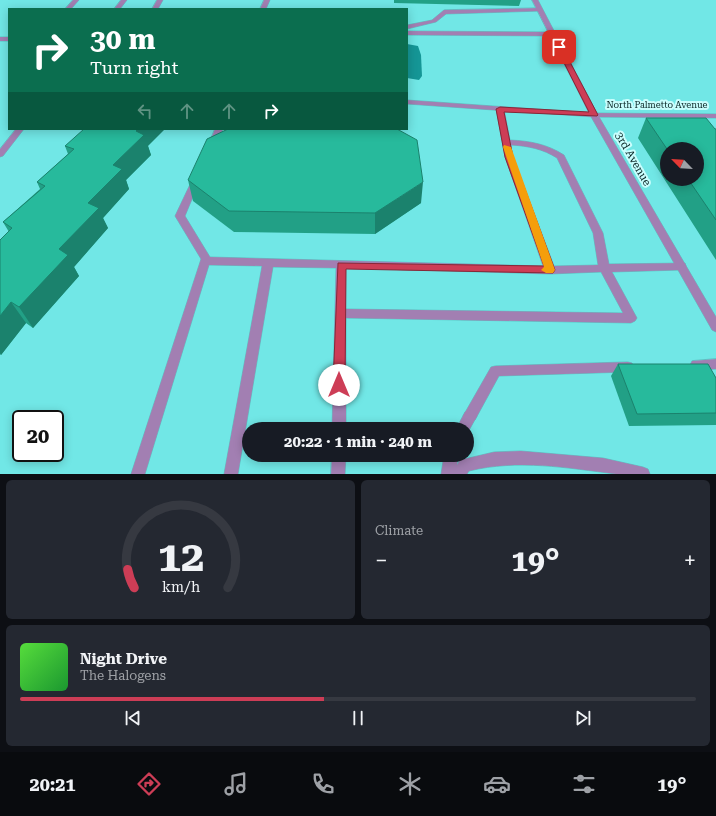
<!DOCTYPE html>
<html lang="en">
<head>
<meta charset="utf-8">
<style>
	:root { --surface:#171b24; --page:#242831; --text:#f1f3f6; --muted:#9ea1a6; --line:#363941; --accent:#cd3d56 }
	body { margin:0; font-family:"Roboto Serif",serif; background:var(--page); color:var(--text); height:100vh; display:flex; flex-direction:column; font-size:15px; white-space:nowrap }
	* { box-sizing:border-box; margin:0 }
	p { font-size:13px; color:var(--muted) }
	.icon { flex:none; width:22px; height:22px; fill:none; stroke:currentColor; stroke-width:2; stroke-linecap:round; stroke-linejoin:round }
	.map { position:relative; height:474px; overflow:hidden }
	.details { display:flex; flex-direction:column; gap:6px; padding:6px; background:#0d0f14; flex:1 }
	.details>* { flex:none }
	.top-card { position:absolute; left:8px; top:8px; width:400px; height:122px; border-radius:0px; box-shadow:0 2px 10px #0003; background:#0b6e4f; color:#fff; overflow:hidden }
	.needle { width:26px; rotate:295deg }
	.tools { position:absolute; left:660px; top:142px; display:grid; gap:8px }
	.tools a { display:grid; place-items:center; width:44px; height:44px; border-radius:50%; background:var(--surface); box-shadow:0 2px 10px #0003; font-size:20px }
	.speed { position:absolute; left:12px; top:410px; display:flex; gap:8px; font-size:20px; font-weight:700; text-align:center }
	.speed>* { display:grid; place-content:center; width:52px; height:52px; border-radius:50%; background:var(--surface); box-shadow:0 2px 10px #0003; line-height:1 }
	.speed .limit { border:2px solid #111; border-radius:6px; background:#fff; color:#111 }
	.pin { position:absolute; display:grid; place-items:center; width:34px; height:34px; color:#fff; margin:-17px; border-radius:8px; box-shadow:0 2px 6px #0006 }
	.me { position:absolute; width:44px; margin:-22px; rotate:0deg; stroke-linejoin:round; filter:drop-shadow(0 0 3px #0008) }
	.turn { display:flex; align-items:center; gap:14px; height:84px; padding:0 16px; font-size:18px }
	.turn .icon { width:52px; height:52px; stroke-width:2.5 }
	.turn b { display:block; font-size:28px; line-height:34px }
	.lanes { display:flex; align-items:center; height:38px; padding:0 16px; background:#0003; justify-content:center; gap:20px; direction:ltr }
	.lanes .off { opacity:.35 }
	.big { font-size:30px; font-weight:700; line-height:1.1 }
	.details .card { flex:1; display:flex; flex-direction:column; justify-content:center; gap:6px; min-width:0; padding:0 14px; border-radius:6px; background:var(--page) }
	.details .dial { align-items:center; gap:0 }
	.dial svg { height:104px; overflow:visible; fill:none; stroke:var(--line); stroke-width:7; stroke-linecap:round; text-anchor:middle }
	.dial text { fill:var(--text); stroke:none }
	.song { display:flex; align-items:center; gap:12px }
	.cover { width:48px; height:48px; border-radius:6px; background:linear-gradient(135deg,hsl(110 70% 55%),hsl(130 70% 35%)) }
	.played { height:4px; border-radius:2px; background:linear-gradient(90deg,var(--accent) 45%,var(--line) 45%) }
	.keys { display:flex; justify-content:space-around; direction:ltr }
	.heat { display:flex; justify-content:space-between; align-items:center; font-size:22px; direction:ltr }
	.details .tiles { flex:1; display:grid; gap:6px; grid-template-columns:1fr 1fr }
	.card:last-child { grid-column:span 2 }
	.trip { position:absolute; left:242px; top:422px; width:232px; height:40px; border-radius:20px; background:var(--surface); box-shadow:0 2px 10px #0003; font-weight:700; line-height:40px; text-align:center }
	.menu { display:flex; height:64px; justify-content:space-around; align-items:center; background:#090b0e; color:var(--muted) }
	.menu .icon { width:28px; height:28px }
	.menu .on { color:var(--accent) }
	.menu b { font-size:18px; color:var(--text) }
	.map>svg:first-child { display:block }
</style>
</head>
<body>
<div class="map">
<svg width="716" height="474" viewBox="0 0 716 474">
	<rect width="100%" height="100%" fill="#71e7e6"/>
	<polygon fill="#159696" points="407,44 418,46 421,55 422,76 419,80 407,78"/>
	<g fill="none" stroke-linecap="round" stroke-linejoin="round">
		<defs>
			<g id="service">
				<polygon points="73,0 79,0 71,9 65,9"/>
				<polygon points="157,0 163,0 158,9 152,9"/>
				<polygon points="264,0 270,0 266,9 260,9"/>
				<polygon points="540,8 542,9 542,11 446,14 436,22 407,29 407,25 432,20 444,10"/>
				<polygon points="407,31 552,32 555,34 552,36 407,35"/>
				<rect x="0" y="37" width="9" height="4"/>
				<path d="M497,107H503L504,109L510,140C530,141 547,144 564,155L603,233L609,264L685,263L686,266L685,269L681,270L612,272L637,318L635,321L631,323L346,318V429H332L336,268L273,267L238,474H224L262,266L209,265L145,474H131L201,259L175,216L193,178L196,177L200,180L185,216L210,257L543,266L505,157L496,109ZM511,145C528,146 543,149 557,158L593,233L598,265L554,266L513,157ZM346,268L550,274L601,272L623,313L346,309Z"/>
				<polygon points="215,129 223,129 216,146 212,148 208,146"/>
				<polygon points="716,359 716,369 696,370 692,369 690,365 692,361"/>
				<polygon points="628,362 632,363 634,367 632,371 628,372 499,376 475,420 470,422 465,420 463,416 491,367 495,366"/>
				<polygon points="332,455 346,455 345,474 331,474"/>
			</g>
			<g id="minor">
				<polygon points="532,0 538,0 598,115 716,317 716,332 712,330 590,115"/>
				<polygon points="470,410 475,412 477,416 467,434 467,429 456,429 465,412"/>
				<path d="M521,451L603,458L643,467L648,469L650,474C639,474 627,474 616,474C567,468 518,459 469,471L467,474H441L444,455H458L457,465L460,460L494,452Z"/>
			</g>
			<g id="tertiary">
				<polygon points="121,0 127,0 120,9 114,9"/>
				<polygon points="407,100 594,113 716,114 716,118 594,117 407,104"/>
				<polygon points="16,129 24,129 3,156 0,157 0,149"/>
			</g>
		</defs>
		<use href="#service" stroke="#5ec3c3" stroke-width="1"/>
		<use href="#minor" stroke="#5ec3c3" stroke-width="1"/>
		<use href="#tertiary" stroke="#5ec3c3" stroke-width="1"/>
		<use href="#service" fill="#a27fb2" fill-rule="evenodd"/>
		<use href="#minor" fill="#a27fb2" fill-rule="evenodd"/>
		<use href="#tertiary" fill="#a27fb2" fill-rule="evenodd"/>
	</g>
	<g fill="#22a086" fill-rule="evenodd">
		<polygon points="394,0 521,0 519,6 394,3"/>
		<path d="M646,118L716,129V260L638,138ZM667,149L697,179H667Z"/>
		<polygon points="65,146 148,146 151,155 126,180 129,189 103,218 108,228 74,267 79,276 33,328 26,323 1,355 0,354 0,240 9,232 3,222 40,189 37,182 68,154"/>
		<polygon points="188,180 421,203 375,234 234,232 193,201"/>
		<polygon points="618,364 716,378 716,425 629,426 611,376"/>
	</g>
	<g fill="#1b826d">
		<polygon points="138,129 165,129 148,146 151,155 126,180 129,189 103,218 108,228 74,267 79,276 33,328 19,307 59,249 113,165 136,131"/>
		<polygon points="423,182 421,203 375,234 375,213"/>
		<polygon points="11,302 26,323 1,355 0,353 0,316"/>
	</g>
	<g fill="#27ba9c" stroke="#1b826d">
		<polygon points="646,118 706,118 715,129 716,129 716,220 688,179 697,179 697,149 667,149"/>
		<polygon points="84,129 138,129 136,131 144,135 113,165 122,169 88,203 99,208 59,249 68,255 19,307 11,302 0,316 0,240 12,228 3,222 45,186 37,182 74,149 65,146"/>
		<polygon points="228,129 397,129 417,140 423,182 375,213 229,211 188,180 207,139"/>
		<polygon points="618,364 708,364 716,378 716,413 637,414"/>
	</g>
	<polygon fill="#cd3d56" stroke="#852838" points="559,45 562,47 598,115 597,116 504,112 513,157 555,270 553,273 346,269 345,385 343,389 339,390 335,389 333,385 338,263 544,266 505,157 496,109 500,107 589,112 556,47"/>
	<polygon fill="#f59e0b" points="504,145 511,147 555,270 553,273 546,273 541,270 544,267 503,147"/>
	<g text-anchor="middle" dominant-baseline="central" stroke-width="4" stroke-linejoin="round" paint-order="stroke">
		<g font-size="9" fill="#062121" stroke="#c9fefd">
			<text x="657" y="105">North Palmetto Avenue</text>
		</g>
		<g font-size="11" fill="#062121" stroke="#c9fefd">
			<text transform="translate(633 159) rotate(60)">3rd Avenue</text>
		</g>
	</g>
</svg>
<div class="tools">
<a><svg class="needle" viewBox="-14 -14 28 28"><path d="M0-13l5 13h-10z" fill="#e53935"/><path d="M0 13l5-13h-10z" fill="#9ea1a6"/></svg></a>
</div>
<div class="speed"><div class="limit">20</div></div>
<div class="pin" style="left:559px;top:47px;background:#d93025"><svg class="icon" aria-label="arrive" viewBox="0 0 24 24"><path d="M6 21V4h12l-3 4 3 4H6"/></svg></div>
<svg class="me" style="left:339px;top:385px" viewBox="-20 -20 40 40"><circle r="19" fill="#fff"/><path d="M0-13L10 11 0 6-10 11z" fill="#cd3d56"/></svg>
<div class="trip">20:22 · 1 min · 240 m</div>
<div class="top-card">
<div class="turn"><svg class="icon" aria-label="right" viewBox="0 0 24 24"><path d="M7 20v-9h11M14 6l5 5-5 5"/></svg><div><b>30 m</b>Turn right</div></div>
<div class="lanes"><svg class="icon off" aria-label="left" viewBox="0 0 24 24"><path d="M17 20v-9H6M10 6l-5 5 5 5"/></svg><svg class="icon off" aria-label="ahead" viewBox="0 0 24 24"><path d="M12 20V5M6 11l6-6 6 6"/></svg><svg class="icon off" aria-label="ahead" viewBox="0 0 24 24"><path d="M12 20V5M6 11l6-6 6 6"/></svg><svg class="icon" aria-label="right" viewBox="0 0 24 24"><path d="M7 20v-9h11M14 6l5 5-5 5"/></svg></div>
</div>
</div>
<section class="details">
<div class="tiles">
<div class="card dial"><svg viewBox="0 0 100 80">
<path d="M14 69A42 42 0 1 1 86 69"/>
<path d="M14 69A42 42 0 0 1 9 55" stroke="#cd3d56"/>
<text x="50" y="56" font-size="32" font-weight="700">12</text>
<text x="50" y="72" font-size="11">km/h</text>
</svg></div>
<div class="card"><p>Climate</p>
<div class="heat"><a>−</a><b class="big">19°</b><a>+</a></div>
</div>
<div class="card">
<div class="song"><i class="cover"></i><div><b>Night Drive</b><p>The Halogens</p></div></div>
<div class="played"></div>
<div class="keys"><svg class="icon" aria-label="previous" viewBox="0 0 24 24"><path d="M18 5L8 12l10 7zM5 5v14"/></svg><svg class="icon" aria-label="pause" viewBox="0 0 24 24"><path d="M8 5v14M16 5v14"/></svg><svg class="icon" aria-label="next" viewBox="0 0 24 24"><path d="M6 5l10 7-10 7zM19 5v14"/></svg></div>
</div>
</div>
</section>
<nav class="menu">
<b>20:21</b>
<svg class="icon on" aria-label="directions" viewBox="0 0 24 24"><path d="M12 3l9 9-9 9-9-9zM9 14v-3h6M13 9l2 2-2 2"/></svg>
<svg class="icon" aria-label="music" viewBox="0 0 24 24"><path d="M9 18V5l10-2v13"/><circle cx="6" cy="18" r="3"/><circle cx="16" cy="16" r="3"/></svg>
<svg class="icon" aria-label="phone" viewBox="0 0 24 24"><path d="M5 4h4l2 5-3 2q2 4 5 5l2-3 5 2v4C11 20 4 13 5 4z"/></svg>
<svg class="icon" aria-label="climate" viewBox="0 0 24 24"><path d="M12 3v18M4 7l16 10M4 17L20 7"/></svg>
<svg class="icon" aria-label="car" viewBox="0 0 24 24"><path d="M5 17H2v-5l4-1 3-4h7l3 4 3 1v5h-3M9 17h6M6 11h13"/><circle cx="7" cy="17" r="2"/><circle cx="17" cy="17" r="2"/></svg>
<svg class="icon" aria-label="filters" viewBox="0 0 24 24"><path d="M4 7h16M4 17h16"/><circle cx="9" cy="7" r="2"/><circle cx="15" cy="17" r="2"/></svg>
<b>19°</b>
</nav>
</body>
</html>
